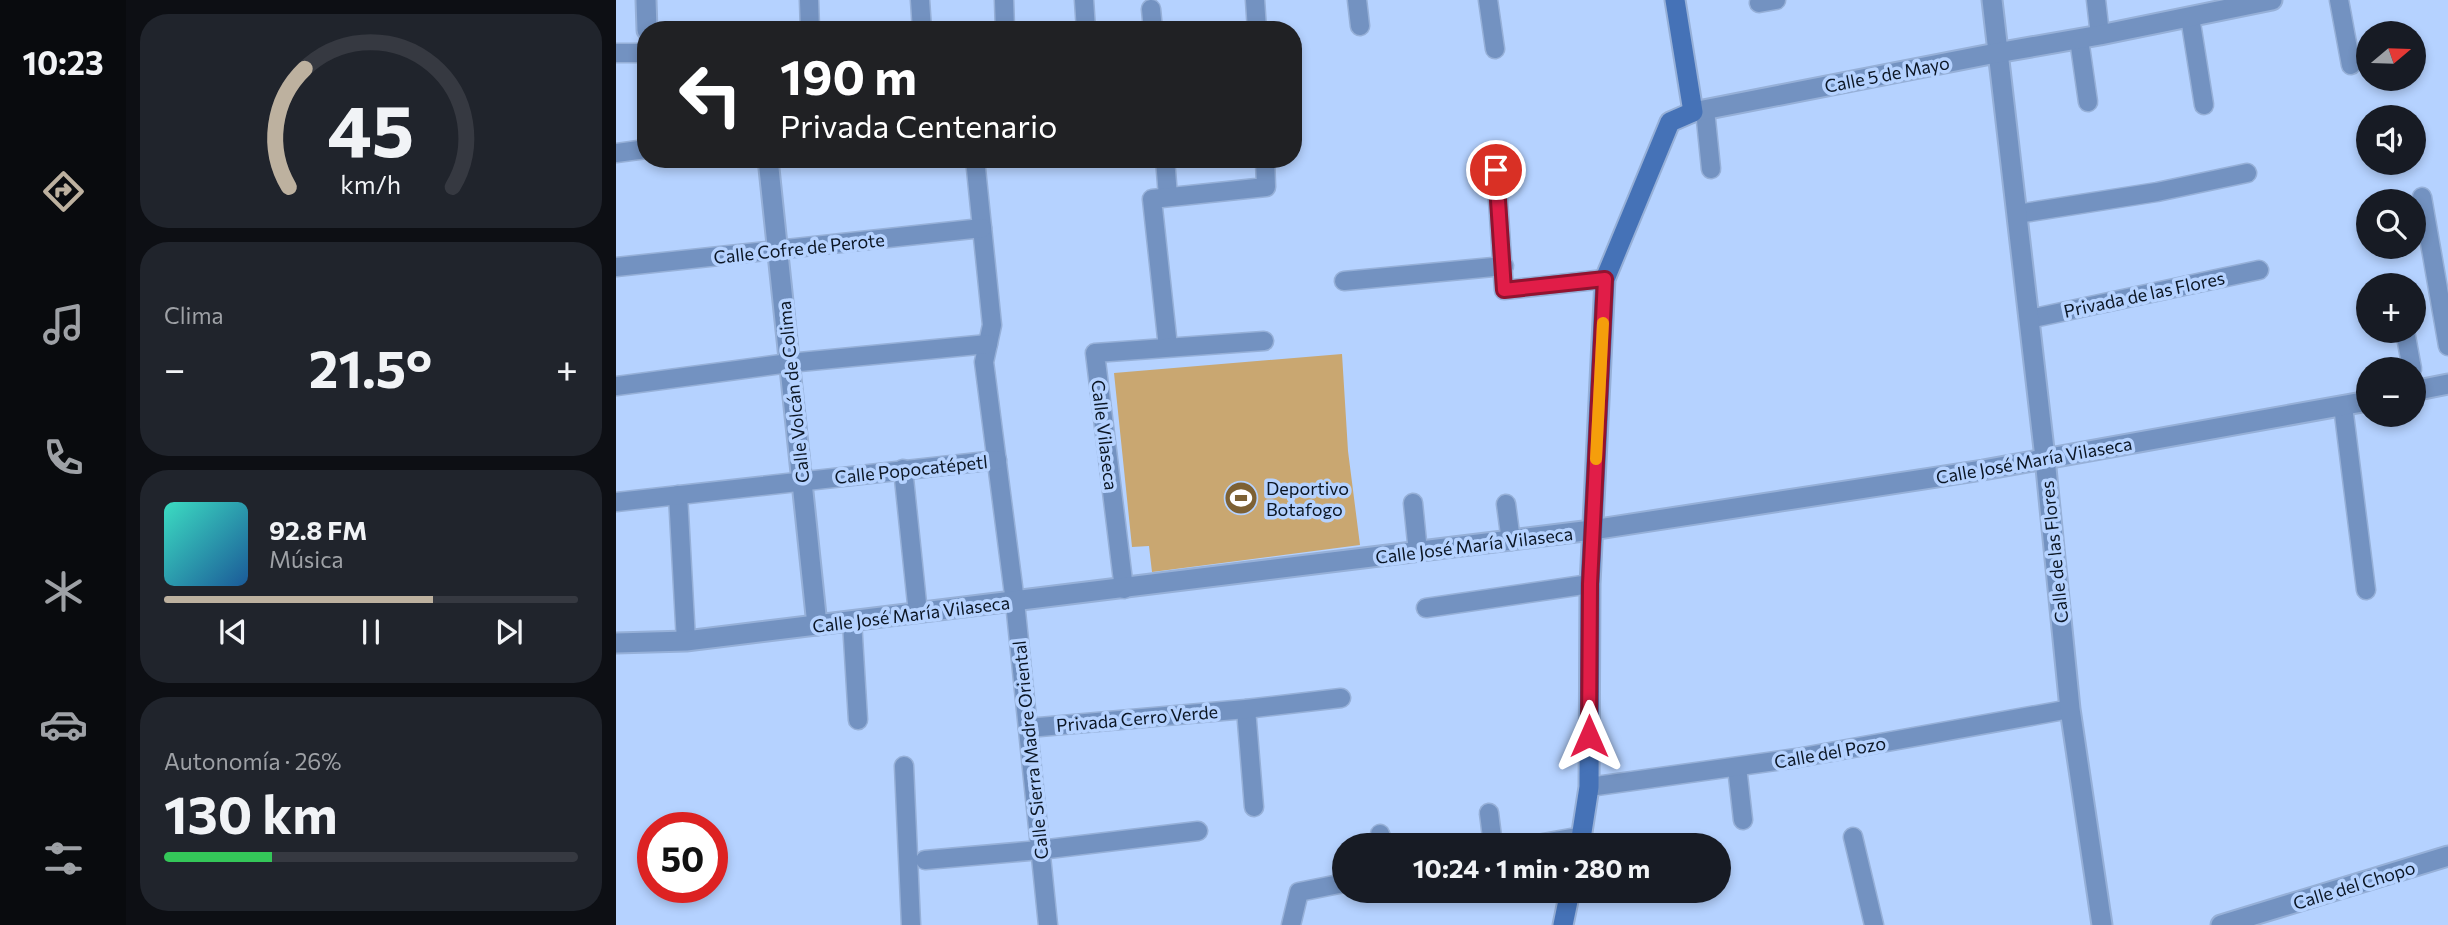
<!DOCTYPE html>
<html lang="es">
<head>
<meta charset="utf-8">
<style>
	:root { --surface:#171b24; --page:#20242c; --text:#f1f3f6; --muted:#9ea1a6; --line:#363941; --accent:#bdb19f }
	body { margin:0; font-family:Commissioner,sans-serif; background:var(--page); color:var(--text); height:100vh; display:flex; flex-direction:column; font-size:26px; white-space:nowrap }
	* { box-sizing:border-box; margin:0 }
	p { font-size:23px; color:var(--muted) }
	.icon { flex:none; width:38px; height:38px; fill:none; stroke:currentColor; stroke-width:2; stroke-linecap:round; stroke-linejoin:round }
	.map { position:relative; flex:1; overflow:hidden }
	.drawer { display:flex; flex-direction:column; gap:14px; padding:14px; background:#0d0f14; width:490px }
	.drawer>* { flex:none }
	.banner { position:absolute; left:21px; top:21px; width:665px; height:147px; border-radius:28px; box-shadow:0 4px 10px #0003; background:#202124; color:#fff; overflow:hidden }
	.needle { width:46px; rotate:71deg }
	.controls { position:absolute; left:1740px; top:21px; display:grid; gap:14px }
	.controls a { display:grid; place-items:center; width:70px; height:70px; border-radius:50%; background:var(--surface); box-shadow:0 4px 10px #0003; font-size:35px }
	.speed { position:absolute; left:21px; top:812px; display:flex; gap:14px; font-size:35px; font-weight:700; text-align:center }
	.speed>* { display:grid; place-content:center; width:91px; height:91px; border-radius:50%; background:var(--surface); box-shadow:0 4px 10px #0003; line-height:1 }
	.speed .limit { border:10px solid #d22; background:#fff; color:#111 }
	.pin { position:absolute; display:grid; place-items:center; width:60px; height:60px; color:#fff; margin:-30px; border:4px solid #fff; border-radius:50%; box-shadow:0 2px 7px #0007 }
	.me { position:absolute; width:77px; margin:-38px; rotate:0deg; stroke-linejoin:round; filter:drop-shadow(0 0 5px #0008) }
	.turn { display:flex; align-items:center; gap:24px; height:147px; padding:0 28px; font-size:32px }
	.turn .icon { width:91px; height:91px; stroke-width:2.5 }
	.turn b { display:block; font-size:49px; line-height:60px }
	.big { font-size:52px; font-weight:700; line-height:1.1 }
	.drawer .tile { flex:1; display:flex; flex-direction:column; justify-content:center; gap:10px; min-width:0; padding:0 24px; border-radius:28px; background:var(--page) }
	.drawer .dial { align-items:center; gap:0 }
	.dial svg { height:182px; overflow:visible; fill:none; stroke:var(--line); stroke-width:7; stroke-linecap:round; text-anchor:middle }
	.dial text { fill:var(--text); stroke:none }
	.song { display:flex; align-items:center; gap:21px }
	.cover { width:84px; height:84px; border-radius:10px; background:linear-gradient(135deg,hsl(170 70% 55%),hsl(210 70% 35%)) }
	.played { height:7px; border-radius:4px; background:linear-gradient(90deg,var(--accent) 65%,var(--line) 65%) }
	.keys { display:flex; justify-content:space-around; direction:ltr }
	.heat { display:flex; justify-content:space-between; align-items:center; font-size:38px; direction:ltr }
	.charge { height:10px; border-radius:5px; background:linear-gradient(90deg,#34c759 26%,var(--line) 0) }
	.trip { position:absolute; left:716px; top:833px; width:399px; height:70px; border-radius:35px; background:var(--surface); box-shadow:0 4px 10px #0003; font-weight:700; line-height:70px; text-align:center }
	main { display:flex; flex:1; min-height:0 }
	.dock { display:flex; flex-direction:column; width:126px; justify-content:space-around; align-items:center; background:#090b0e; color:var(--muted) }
	.dock .icon { width:49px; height:49px }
	.dock .current { color:var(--accent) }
	.dock b { font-size:32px; color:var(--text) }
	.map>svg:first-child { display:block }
</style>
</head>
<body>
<main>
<nav class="dock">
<b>10:23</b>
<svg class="icon current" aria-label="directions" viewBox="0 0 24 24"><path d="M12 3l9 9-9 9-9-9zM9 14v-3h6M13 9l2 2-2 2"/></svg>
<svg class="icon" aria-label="music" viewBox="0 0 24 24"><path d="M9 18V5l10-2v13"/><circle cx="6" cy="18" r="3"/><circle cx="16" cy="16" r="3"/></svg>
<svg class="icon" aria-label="phone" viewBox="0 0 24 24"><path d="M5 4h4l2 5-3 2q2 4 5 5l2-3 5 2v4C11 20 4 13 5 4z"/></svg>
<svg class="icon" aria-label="climate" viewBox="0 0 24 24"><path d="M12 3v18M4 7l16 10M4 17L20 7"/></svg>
<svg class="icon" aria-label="car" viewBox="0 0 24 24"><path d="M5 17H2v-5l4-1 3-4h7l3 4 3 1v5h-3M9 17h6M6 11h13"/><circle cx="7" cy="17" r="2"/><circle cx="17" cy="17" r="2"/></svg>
<svg class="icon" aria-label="filters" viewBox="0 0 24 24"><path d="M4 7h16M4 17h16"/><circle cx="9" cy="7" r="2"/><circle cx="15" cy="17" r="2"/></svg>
</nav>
<section class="drawer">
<div class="tile dial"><svg viewBox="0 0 100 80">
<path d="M14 69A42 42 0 1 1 86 69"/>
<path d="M14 69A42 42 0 0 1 21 17" stroke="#bdb19f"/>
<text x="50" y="56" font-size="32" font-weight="700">45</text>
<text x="50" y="72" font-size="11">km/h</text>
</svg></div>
<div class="tile"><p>Clima</p>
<div class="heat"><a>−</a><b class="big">21.5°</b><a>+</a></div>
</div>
<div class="tile">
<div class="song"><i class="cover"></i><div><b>92.8 FM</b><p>Música</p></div></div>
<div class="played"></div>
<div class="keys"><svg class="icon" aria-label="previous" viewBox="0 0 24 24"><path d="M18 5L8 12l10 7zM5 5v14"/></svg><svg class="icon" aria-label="pause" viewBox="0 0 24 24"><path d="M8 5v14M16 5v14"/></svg><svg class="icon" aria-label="next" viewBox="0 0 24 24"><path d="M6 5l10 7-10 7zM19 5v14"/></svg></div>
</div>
<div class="tile"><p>Autonomía · 26%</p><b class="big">130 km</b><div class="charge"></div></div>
</section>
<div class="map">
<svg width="1832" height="925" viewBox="0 0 1832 925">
	<rect width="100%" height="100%" fill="#b5d2ff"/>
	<polygon fill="#c9a771" points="726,354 732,451 744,545 536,572 533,546 516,547 498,373"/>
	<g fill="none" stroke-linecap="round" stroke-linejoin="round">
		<defs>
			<g id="minor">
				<polyline points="193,0 194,30"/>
				<polyline points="304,0 306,30"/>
				<polyline points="388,0 389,30"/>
				<polyline points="468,0 470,30"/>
				<polyline points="639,0 641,30"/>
				<polyline points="741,0 744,26"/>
				<polyline points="872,0 879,49"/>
				<polyline points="1480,0 1484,35"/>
				<polyline points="1723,0 1735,65"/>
				<polyline points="1143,3 1160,0"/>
				<polyline points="535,9 537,30"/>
				<polyline points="1574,17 1588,105"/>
				<polyline points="1463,39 1472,102"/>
				<polyline points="0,53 30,53"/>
				<polyline points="1089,110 1095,169"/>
				<polyline points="0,153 30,149"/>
				<polyline points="359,159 376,325 368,362 399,602 432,925"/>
				<polyline points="549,159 552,196"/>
				<polyline points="880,170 888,290 989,279"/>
				<polyline points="1806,197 1832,346"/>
				<polyline points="1401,214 1541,192 1631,173"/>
				<polyline points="0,267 366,228"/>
				<polyline points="728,281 888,266"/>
				<polyline points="1413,319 1643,270"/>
				<polyline points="1789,331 1796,369"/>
				<polyline points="552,347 536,199 650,187 649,159"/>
				<polyline points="0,386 173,363 372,344"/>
				<polyline points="1727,406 1750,590"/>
				<polyline points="287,469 302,613"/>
				<polyline points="62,495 70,641"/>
				<polyline points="0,502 381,460"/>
				<polyline points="797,503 802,552"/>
				<polyline points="890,504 895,541"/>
				<polyline points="508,589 479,353 648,341"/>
				<polyline points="810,608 974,584"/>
				<polyline points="236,621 242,720"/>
				<polyline points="630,709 638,807"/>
				<polyline points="412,728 630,709 725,698"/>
				<polyline points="288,766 295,925"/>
				<polyline points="1121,767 1127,820"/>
				<polyline points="973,787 1181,758 1454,709"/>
				<polyline points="873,813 877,845"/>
				<polyline points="764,834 768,845"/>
				<polyline points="1237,837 1258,925"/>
				<polyline points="916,845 966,836"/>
				<polyline points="309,860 424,850 582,831"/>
				<polyline points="675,925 683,892 728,883"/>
			</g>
			<g id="tertiary">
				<polyline points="30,0 31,30"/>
				<polyline points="1376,0 1429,458 1454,709 1486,925"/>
				<polyline points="1077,112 1375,54 1484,35 1656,0"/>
				<polyline points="152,159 201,625"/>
				<polyline points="1797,391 1832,384"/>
				<polyline points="0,643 70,641 976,530 1367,470 1752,401"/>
				<polyline points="1605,925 1832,856"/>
			</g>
			<g id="secondary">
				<polyline points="964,845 973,787 974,584 989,279 1054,122 1077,112 1059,0"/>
				<polyline points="947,925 954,891"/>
			</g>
		</defs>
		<use href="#minor" stroke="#96b0d8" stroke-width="21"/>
		<use href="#tertiary" stroke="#96b0d8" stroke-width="23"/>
		<use href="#secondary" stroke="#96b0d8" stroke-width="23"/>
		<use href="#minor" stroke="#7392c1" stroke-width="18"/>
		<use href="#tertiary" stroke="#7392c1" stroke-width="19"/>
		<use href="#secondary" stroke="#4572b7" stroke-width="19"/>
	</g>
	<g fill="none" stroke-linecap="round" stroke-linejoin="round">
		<defs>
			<polyline id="route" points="880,170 888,290 989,279 974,584 973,736"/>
		</defs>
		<use href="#route" stroke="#92132f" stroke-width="18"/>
		<use href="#route" stroke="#e11d48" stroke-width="12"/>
		<polyline stroke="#f59e0b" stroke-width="12" points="980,459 987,323"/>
	</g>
	<defs>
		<symbol id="stadium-disc" viewBox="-11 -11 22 22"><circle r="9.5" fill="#7d6134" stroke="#b5d2ff"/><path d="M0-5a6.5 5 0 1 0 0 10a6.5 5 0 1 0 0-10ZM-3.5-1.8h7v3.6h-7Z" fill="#fff"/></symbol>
	</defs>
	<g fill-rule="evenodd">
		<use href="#stadium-disc" x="606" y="479" width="38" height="38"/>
	</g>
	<g text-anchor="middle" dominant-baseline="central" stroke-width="7" stroke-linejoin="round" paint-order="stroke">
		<g font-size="18" fill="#0b1625" stroke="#b5d2ff">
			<text transform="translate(1271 74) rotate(-11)">Calle 5 de Mayo</text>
			<text transform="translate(183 248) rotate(-6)">Calle Cofre de Perote</text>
			<text transform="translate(1528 294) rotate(-12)">Privada de las Flores</text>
			<text transform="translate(177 392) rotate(-96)">Calle Volcán de Colima</text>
			<text transform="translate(489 435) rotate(83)">Calle Vilaseca</text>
			<text transform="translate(1418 460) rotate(-10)">Calle José María Vilaseca</text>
			<text transform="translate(295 469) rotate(-6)">Calle Popocatépetl</text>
			<text transform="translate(858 545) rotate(-7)">Calle José María Vilaseca</text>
			<text transform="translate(1438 552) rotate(-96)">Calle de las Flores</text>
			<text transform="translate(295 614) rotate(-7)">Calle José María Vilaseca</text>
			<text transform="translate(521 718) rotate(-5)">Privada Cerro Verde</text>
			<text transform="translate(414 750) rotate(-96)">Calle Sierra Madre Oriental</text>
			<text transform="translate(1214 752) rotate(-10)">Calle del Pozo</text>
			<text transform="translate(1738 885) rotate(-17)">Calle del Chopo</text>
		</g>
		<g font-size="18" fill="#0b1625" stroke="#b5d2ff" text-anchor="start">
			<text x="650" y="488">Deportivo<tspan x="650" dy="21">Botafogo</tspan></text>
		</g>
	</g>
</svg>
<div class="controls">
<a><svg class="needle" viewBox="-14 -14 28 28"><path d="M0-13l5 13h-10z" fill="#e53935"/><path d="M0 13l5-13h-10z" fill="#9ea1a6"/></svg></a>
<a><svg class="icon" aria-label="sound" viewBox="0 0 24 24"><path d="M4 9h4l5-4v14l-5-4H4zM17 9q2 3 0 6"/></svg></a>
<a><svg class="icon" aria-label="search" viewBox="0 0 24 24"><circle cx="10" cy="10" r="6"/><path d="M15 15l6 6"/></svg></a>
<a>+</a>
<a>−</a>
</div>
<div class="speed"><div class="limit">50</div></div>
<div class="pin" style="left:880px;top:170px;background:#d93025"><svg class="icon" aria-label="arrive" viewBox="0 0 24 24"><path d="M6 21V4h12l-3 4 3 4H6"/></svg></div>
<svg class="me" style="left:973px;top:736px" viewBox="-20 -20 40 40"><path d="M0-17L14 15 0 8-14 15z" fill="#e11d48" stroke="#fff" stroke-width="4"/></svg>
<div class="trip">10:24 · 1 min · 280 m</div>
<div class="banner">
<div class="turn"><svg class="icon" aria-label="left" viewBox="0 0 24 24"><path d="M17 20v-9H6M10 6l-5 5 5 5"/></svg><div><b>190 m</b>Privada Centenario</div></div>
</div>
</div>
</main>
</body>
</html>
